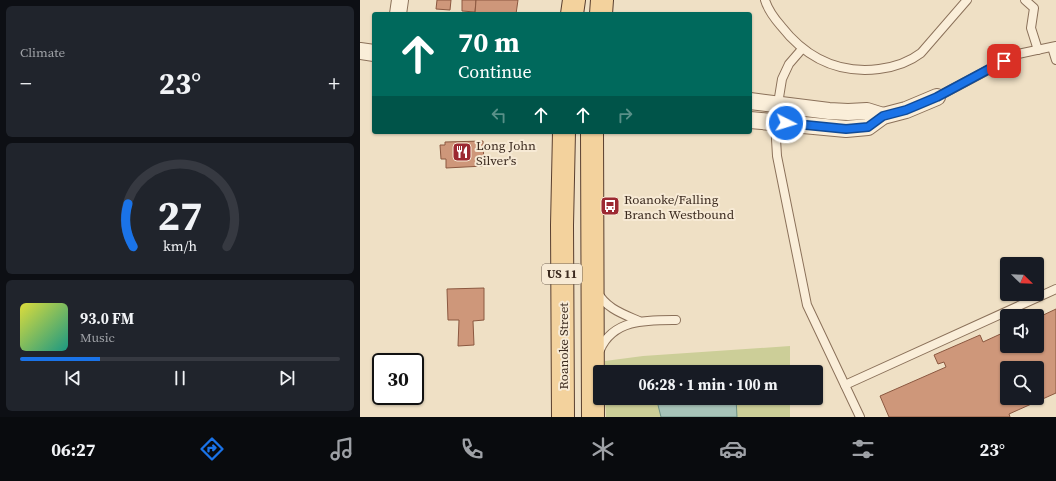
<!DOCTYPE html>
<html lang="en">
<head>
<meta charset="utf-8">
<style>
	:root { --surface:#171b24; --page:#20242c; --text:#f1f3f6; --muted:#9ea1a6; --line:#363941; --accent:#1a73e8 }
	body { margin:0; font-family:"Source Serif 4",serif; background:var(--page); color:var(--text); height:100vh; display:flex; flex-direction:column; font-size:15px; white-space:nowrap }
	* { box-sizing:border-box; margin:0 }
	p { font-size:13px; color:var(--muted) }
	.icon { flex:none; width:22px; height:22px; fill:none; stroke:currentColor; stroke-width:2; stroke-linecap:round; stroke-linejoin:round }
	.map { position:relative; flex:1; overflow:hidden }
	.details { display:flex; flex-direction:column; gap:6px; padding:6px; background:#0d0f14; width:360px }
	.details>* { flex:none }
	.hud { position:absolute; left:12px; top:12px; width:380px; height:122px; border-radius:4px; box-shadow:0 1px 3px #0004; background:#00695c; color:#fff; overflow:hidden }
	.needle { width:26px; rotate:113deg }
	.buttons { position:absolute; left:640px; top:257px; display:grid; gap:8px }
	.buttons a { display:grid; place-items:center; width:44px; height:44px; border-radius:4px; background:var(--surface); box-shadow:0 1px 3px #0004; font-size:20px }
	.speed { position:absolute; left:12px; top:353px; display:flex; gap:8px; font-size:20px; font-weight:700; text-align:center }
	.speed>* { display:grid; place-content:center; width:52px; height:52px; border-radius:50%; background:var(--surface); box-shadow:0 1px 3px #0004; line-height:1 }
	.speed .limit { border:2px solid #111; border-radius:6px; background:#fff; color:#111 }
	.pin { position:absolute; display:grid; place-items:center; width:34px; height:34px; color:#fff; margin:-17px; border-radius:8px; box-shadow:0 2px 6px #0006 }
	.me { position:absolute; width:44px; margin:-22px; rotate:95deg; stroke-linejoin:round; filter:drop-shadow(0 0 3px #0008) }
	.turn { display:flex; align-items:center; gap:14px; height:84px; padding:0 20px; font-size:18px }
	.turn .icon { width:52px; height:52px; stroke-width:2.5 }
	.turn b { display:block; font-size:28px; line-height:34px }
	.lanes { display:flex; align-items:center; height:38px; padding:0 20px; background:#0003; justify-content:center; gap:20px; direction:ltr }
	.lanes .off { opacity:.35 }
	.big { font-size:30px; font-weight:700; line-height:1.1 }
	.details .widget { flex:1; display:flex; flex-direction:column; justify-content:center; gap:6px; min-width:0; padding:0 14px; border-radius:6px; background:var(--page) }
	.details .dial { align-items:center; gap:0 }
	.dial svg { height:104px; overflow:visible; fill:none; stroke:var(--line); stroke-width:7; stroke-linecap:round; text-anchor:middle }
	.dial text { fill:var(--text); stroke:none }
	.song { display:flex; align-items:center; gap:12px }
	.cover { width:48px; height:48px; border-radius:6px; background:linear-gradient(135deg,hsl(60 70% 55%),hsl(170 70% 35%)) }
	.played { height:4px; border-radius:2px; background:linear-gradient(90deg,var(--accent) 25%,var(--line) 25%) }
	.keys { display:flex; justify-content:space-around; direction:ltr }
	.heat { display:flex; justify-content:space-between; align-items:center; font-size:22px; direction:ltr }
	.trip { position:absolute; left:233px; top:365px; width:230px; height:40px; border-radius:4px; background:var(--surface); box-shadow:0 1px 3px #0004; font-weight:700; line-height:40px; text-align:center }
	.dock { display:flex; height:64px; justify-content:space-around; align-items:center; background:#090b0e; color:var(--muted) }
	.dock .icon { width:28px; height:28px }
	.dock .selected { color:var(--accent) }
	.dock b { font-size:18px; color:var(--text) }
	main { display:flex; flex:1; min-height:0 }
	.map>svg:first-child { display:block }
</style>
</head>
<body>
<main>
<section class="details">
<div class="widget"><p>Climate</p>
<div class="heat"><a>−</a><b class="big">23°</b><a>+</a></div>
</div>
<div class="widget dial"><svg viewBox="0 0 100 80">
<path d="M14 69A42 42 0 1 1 86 69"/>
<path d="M14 69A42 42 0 0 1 10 36" stroke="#1a73e8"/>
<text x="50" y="56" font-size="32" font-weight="700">27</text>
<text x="50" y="72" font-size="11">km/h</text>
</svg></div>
<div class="widget">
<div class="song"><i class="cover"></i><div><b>93.0 FM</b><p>Music</p></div></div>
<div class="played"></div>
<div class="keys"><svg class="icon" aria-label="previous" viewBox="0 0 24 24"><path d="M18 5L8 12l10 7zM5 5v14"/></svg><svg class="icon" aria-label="pause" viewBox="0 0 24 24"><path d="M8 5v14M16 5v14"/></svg><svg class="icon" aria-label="next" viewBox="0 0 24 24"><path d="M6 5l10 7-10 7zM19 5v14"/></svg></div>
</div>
</section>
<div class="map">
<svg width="696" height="417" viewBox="0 0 696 417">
	<rect width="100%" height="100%" fill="#efe0c5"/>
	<g fill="#ccce98">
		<polygon points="430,346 430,372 245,372 245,361 283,356"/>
		<polygon points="245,398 430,398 430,417 246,417"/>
	</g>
	<polygon fill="#a7c3b8" stroke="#6d9286" points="298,398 376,398 377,417 301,417 298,405"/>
	<g fill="#ce977a" stroke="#8b5840" fill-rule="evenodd">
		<polygon points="77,0 91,0 90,10 76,9"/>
		<polygon points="102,0 116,0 115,12 102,11"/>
		<polygon points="116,0 158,0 156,14 115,14"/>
		<polygon points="123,141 124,166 86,168 86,159 81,159 80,145 85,145 85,142"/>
		<polygon points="124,288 124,320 113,321 114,345 98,346 99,320 88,320 87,289"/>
		<path d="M696,309V393L649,414L650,417H529L520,396L586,367L584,362L578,364L574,355L620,335L623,342L647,331V346H677V318ZM647,368H677V398H647Z"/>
	</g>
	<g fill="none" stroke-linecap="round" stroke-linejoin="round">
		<defs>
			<g id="lane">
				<path d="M405,0C408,10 414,18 421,26C446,58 478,74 519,69C535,67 548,63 561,53L607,0"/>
				<polyline points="665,0 674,8 671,28 678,50"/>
				<polyline points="692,47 696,60"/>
				<polyline points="442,49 429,64 422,79 415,122 417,156 447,305 500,417"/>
				<polyline points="577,97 658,54 696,46"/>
				<path d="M237,291C245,308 263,314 279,321"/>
				<path d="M240,350C253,319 287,320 316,320"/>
				<polyline points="485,385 696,289"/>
			</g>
			<g id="street">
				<polyline points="38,14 40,0"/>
				<polyline points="0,51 14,53"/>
				<polyline points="390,101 469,111 488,112 507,111 523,116"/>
				<polyline points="390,120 486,129 508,127 523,116 546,110 577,97"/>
			</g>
			<g id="primary">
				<polyline points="212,14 214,0"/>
				<polyline points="241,14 242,0"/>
				<polyline points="232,132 233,417"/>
				<polyline points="203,417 202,225 204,132"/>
			</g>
		</defs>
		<use href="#lane" stroke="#8b715a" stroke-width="10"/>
		<use href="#street" stroke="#8b715a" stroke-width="18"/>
		<use href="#primary" stroke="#593f2f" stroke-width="24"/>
		<use href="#lane" stroke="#faeed9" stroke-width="8"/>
		<use href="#street" stroke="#faeed9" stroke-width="16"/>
		<use href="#primary" stroke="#f3d29d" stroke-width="22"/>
	</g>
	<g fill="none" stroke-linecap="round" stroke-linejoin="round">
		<defs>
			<polyline id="route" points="426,123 486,129 508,127 523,116 546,110 577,97 644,61"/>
		</defs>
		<use href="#route" stroke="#114b97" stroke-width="10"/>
		<use href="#route" stroke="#1a73e8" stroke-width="7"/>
	</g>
	<defs>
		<symbol id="restaurant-square" viewBox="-11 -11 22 22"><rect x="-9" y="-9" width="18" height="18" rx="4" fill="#9c2932" stroke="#f7ead5"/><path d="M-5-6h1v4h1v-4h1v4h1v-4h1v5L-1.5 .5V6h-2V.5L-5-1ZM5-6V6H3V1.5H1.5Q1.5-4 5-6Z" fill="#fff"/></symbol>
		<symbol id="bus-square" viewBox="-11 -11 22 22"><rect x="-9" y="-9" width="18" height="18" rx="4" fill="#9c2932" stroke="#f7ead5"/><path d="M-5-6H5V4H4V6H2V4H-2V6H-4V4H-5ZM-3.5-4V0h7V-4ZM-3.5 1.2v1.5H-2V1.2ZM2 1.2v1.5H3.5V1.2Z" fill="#fff"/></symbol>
	</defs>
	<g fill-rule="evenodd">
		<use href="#restaurant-square" x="91" y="141" width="22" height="22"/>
		<use href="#bus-square" x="239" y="195" width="22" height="22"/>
	</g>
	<g text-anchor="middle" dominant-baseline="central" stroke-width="4" stroke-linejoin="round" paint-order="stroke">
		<rect fill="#f7ead5" stroke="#736456" stroke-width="1" x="182" y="264" width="40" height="20" rx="3"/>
		<g font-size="12" font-weight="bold" fill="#3b2a1f">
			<text x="202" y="274">US 11</text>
		</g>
		<g font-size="13" fill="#3b2a1f" stroke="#f7ead5" text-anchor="start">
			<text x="116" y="145">Long John<tspan x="116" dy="15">Silver's</tspan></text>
			<text x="264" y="199">Roanoke/Falling<tspan x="264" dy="15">Branch Westbound</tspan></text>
		</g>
		<g font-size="13" fill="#3b2a1f" stroke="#f7ead5">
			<text transform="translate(203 346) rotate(-90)">Roanoke Street</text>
		</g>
	</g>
</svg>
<div class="buttons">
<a><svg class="needle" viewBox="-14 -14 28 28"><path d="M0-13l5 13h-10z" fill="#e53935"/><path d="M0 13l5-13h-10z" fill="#9ea1a6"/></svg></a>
<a><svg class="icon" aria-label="sound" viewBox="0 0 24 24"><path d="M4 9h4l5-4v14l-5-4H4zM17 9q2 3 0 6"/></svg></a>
<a><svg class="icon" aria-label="search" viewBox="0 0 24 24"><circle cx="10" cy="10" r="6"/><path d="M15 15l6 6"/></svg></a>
</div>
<div class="speed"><div class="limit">30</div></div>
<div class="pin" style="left:644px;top:61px;background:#d93025"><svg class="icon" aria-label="arrive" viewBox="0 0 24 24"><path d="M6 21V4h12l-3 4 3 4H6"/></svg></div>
<svg class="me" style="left:426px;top:123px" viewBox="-20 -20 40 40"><circle r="17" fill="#1a73e8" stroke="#fff" stroke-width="3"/><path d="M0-11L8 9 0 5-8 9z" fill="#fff"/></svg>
<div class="trip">06:28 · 1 min · 100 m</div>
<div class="hud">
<div class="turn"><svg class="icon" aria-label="ahead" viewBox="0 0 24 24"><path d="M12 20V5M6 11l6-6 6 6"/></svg><div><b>70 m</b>Continue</div></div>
<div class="lanes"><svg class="icon off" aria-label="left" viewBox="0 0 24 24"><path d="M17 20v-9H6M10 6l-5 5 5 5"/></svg><svg class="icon" aria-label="ahead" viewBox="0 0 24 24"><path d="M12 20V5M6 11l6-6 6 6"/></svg><svg class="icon" aria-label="ahead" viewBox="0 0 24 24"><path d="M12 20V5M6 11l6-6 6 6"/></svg><svg class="icon off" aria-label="right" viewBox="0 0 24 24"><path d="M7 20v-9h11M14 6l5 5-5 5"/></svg></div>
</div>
</div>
</main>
<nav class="dock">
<b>06:27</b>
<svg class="icon selected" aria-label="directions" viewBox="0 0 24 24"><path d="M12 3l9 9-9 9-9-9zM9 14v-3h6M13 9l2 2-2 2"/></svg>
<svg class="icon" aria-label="music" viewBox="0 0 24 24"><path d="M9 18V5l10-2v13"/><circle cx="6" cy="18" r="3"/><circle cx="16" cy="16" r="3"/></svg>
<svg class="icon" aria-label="phone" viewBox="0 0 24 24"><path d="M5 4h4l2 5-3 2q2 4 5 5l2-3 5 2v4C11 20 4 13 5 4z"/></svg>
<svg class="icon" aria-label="climate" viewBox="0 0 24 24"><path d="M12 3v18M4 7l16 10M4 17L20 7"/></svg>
<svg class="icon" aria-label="car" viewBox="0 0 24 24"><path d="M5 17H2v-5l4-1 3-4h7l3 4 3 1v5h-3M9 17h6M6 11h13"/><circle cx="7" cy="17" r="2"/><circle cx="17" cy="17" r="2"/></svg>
<svg class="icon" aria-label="filters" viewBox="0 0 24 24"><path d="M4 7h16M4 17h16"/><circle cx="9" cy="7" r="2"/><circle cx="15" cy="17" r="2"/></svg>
<b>23°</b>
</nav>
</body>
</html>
